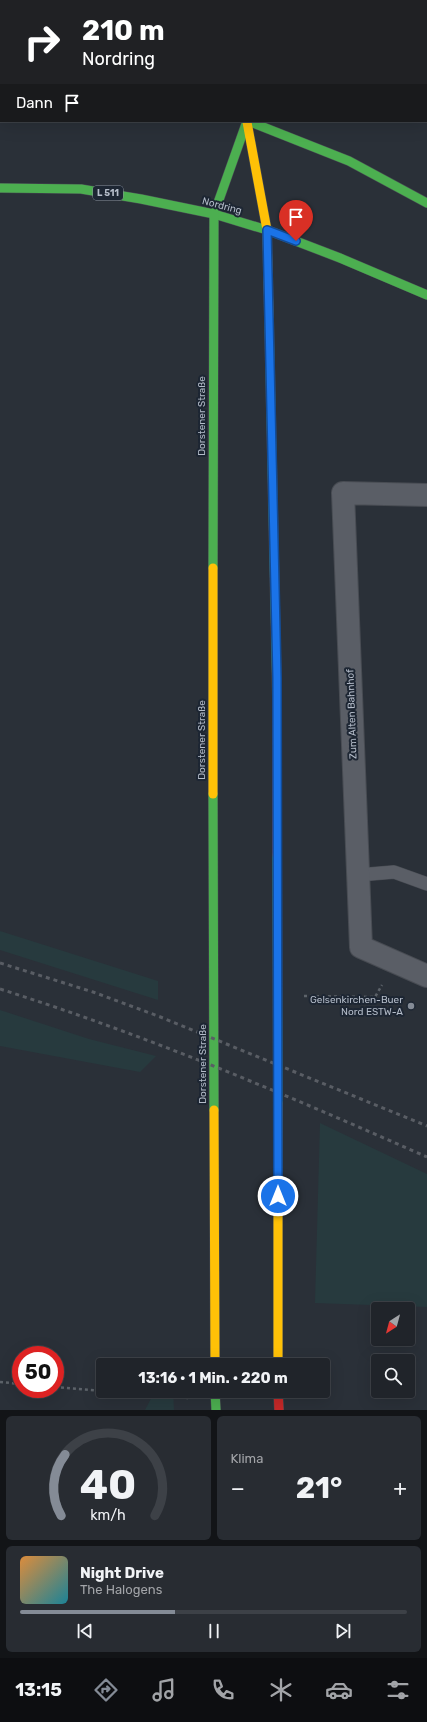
<!DOCTYPE html>
<html lang="de">
<head>
<meta charset="utf-8">
<style>
	:root { --surface:#20242a; --page:#282c32; --text:#f1f3f6; --muted:#a2a4a8; --line:#3d4147; --accent:#848b96 }
	body { margin:0; font-family:Rubik,sans-serif; background:var(--page); color:var(--text); height:100vh; display:flex; flex-direction:column; font-size:15px; white-space:nowrap }
	* { box-sizing:border-box; margin:0 }
	p { font-size:13px; color:var(--muted) }
	.icon { flex:none; width:22px; height:22px; fill:none; stroke:currentColor; stroke-width:2; stroke-linecap:round; stroke-linejoin:round }
	.map { position:relative; height:1410px; overflow:hidden }
	.drawer { display:flex; flex-direction:column; gap:6px; padding:6px; background:#121417; flex:1 }
	.drawer>* { flex:none }
	.banner { position:absolute; left:0px; top:0px; width:427px; height:122px; box-shadow:0 4px 16px #0002,0 0 0 1px var(--line); background:#202124; color:#fff; overflow:hidden }
	.needle { width:26px; rotate:216deg }
	.fabs { position:absolute; left:371px; top:1302px; display:grid; gap:8px }
	.fabs a { display:grid; place-items:center; width:44px; height:44px; border-radius:4px; background:var(--surface); box-shadow:0 4px 16px #0002,0 0 0 1px var(--line); font-size:20px }
	.speed { position:absolute; left:12px; top:1346px; display:flex; gap:8px; font-size:20px; font-weight:700; text-align:center }
	.speed>* { display:grid; place-content:center; width:52px; height:52px; border-radius:50%; background:var(--surface); box-shadow:0 4px 16px #0002,0 0 0 1px var(--line); line-height:1 }
	.speed .limit { border:6px solid #d22; background:#fff; color:#111 }
	.pin { position:absolute; display:grid; place-items:center; width:34px; height:34px; color:#fff; margin:-41px -17px; border-radius:50% 50% 50% 0; rotate:-45deg; box-shadow:0 0 4px #0007 }
	.pin .icon { rotate:45deg }
	.me { position:absolute; width:44px; margin:-22px; rotate:0deg; stroke-linejoin:round; filter:drop-shadow(0 0 3px #0008) }
	.turn { display:flex; align-items:center; gap:14px; height:84px; padding:0 16px; font-size:18px }
	.turn .icon { width:52px; height:52px; stroke-width:2.5 }
	.turn b { display:block; font-size:28px; line-height:34px }
	.then { display:flex; align-items:center; height:38px; padding:0 16px; background:#0003; gap:8px; font-size:15px }
	.big { font-size:30px; font-weight:700; line-height:1.1 }
	.drawer .card { flex:1; display:flex; flex-direction:column; justify-content:center; gap:6px; min-width:0; padding:0 14px; border-radius:6px; background:var(--page) }
	.drawer .dial { align-items:center; gap:0 }
	.dial svg { height:104px; overflow:visible; fill:none; stroke:var(--line); stroke-width:7; stroke-linecap:round; text-anchor:middle }
	.dial text { fill:var(--text); stroke:none }
	.song { display:flex; align-items:center; gap:12px }
	.cover { width:48px; height:48px; border-radius:6px; background:linear-gradient(135deg,hsl(30 70% 55%),hsl(190 70% 35%)) }
	.played { height:4px; border-radius:2px; background:linear-gradient(90deg,var(--accent) 40%,var(--line) 40%) }
	.keys { display:flex; justify-content:space-around; direction:ltr }
	.heat { display:flex; justify-content:space-between; align-items:center; font-size:22px; direction:ltr }
	.drawer .tiles { flex:1; display:grid; gap:6px; grid-template-columns:1fr 1fr }
	.card:last-child { grid-column:span 2 }
	.trip { position:absolute; left:96px; top:1358px; width:234px; height:40px; border-radius:4px; background:var(--surface); box-shadow:0 4px 16px #0002,0 0 0 1px var(--line); font-weight:700; line-height:40px; text-align:center }
	.dock { display:flex; height:64px; justify-content:space-around; align-items:center; background:#0d0e11; color:var(--muted) }
	.dock .icon { width:28px; height:28px }
	.dock .on { color:var(--accent) }
	.dock b { font-size:18px; color:var(--text) }
	.map>svg:first-child { display:block }
</style>
</head>
<body>
<div class="map">
<svg width="427" height="1410" viewBox="0 0 427 1410">
	<rect width="100%" height="100%" fill="#2a3038"/>
	<g fill="#273a3e">
		<polygon points="0,931 158,981 158,1000 0,950"/>
		<polygon points="0,1010 89,1039 156,1056 140,1072 0,1046"/>
		<polygon points="320,1123 427,1174 427,1307 315,1303"/>
		<polygon points="155,1391 173,1391 174,1410 145,1410"/>
	</g>
	<g fill="none" stroke-linecap="round" stroke-linejoin="round">
		<defs>
			<polyline id="lane" points="358,875 394,872 427,884"/>
			<polyline id="street" points="427,495 343,493 361,947 427,976"/>
			<g id="fast">
				<polyline points="252,0 252,1"/>
				<polyline points="248,121 349,161 427,203"/>
				<polyline points="0,188 81,189 141,199 214,214 267,230 340,258 427,295"/>
				<polyline points="269,318 277,698"/>
				<polyline points="213,568 214,214 247,121"/>
				<polyline points="213,794 214,1110"/>
				<polyline points="277,855 278,1103"/>
				<polyline points="215,1391 216,1410"/>
			</g>
			<g id="slow">
				<polyline points="0,98 1,98"/>
				<polyline points="247,122 267,230 269,318"/>
				<polyline points="213,568 213,794"/>
				<polyline points="278,1103 278,1365"/>
				<polyline points="214,1110 215,1365"/>
			</g>
			<g id="jam">
				<polyline points="277,698 277,855"/>
				<polyline points="278,1391 279,1410"/>
			</g>
		</defs>
		<use href="#lane" stroke="#484c53" stroke-width="14"/>
		<use href="#street" stroke="#484c53" stroke-width="24"/>
		<use href="#fast" stroke="#484c53" stroke-width="10"/>
		<use href="#slow" stroke="#484c53" stroke-width="10"/>
		<use href="#jam" stroke="#484c53" stroke-width="10"/>
		<g stroke="#5d636a" stroke-width="2.5" stroke-dasharray="3 3" stroke-linecap="butt">
			<polyline points="304,996 375,997 382,985"/>
			<polyline points="0,1382 21,1384"/>
			<polyline points="55,1387 188,1398"/>
		</g>
		<use href="#lane" stroke="#5a5e66" stroke-width="13"/>
		<use href="#street" stroke="#5a5e66" stroke-width="22"/>
		<use href="#fast" stroke="#4caf50" stroke-width="9"/>
		<use href="#slow" stroke="#ffc107" stroke-width="9"/>
		<use href="#jam" stroke="#c62828" stroke-width="9"/>
		<g stroke="#595d64" stroke-width="3" stroke-dasharray="4 4" stroke-linecap="butt">
			<polyline points="0,963 93,992 158,1016 427,1126"/>
			<path d="M0,989C146,1035 287,1095 427,1157"/>
		</g>
	</g>
	<g fill="none" stroke-linecap="round" stroke-linejoin="round">
		<defs>
			<polyline id="route" points="278,1196 277,678 267,230 296,241"/>
		</defs>
		<use href="#route" stroke="#114b97" stroke-width="10"/>
		<use href="#route" stroke="#1a73e8" stroke-width="7"/>
	</g>
	<circle fill="#848b96" stroke="#1d2633" stroke-width="1.5" cx="411" cy="1006" r="4"/>
	<g text-anchor="middle" dominant-baseline="central" stroke-width="4" stroke-linejoin="round" paint-order="stroke">
		<rect fill="#1d2633" stroke="#878f9c" stroke-width="1" x="93" y="186" width="30" height="14" rx="3"/>
		<g font-size="9" font-weight="bold" fill="#b4bcc9">
			<text x="108" y="193">L 511</text>
		</g>
		<g font-size="10" fill="#b4bcc9" stroke="#1d2633">
			<text transform="translate(222 206) rotate(15)">Nordring</text>
			<text transform="translate(202 416) rotate(-90)">Dorstener Straße</text>
			<text transform="translate(352 714) rotate(-92)">Zum Alten Bahnhof</text>
			<text transform="translate(202 740) rotate(-90)">Dorstener Straße</text>
			<text transform="translate(203 1064) rotate(-90)">Dorstener Straße</text>
		</g>
		<g font-size="10" fill="#b4bcc9" stroke="#1d2633" text-anchor="end">
			<text x="403" y="1000">Gelsenkirchen-Buer<tspan x="403" dy="12">Nord ESTW-A</tspan></text>
		</g>
	</g>
</svg>
<div class="fabs">
<a><svg class="needle" viewBox="-14 -14 28 28"><path d="M0-13l5 13h-10z" fill="#e53935"/><path d="M0 13l5-13h-10z" fill="#a2a4a8"/></svg></a>
<a><svg class="icon" aria-label="search" viewBox="0 0 24 24"><circle cx="10" cy="10" r="6"/><path d="M15 15l6 6"/></svg></a>
</div>
<div class="speed"><div class="limit">50</div></div>
<div class="pin" style="left:296px;top:241px;background:#d93025"><svg class="icon" aria-label="arrive" viewBox="0 0 24 24"><path d="M6 21V4h12l-3 4 3 4H6"/></svg></div>
<svg class="me" style="left:278px;top:1196px" viewBox="-20 -20 40 40"><circle r="17" fill="#1a73e8" stroke="#fff" stroke-width="3"/><path d="M0-11L8 9 0 5-8 9z" fill="#fff"/></svg>
<div class="trip">13:16 · 1 Min. · 220 m</div>
<div class="banner">
<div class="turn"><svg class="icon" aria-label="right" viewBox="0 0 24 24"><path d="M7 20v-9h11M14 6l5 5-5 5"/></svg><div><b>210 m</b>Nordring</div></div>
<div class="then">Dann<svg class="icon" aria-label="arrive" viewBox="0 0 24 24"><path d="M6 21V4h12l-3 4 3 4H6"/></svg></div>
</div>
</div>
<section class="drawer">
<div class="tiles">
<div class="card dial"><svg viewBox="0 0 100 80">
<path d="M14 69A42 42 0 1 1 86 69"/>
<path d="M14 69A42 42 0 0 1 17 22" stroke="#848b96"/>
<text x="50" y="56" font-size="32" font-weight="700">40</text>
<text x="50" y="72" font-size="11">km/h</text>
</svg></div>
<div class="card"><p>Klima</p>
<div class="heat"><a>−</a><b class="big">21°</b><a>+</a></div>
</div>
<div class="card">
<div class="song"><i class="cover"></i><div><b>Night Drive</b><p>The Halogens</p></div></div>
<div class="played"></div>
<div class="keys"><svg class="icon" aria-label="previous" viewBox="0 0 24 24"><path d="M18 5L8 12l10 7zM5 5v14"/></svg><svg class="icon" aria-label="pause" viewBox="0 0 24 24"><path d="M8 5v14M16 5v14"/></svg><svg class="icon" aria-label="next" viewBox="0 0 24 24"><path d="M6 5l10 7-10 7zM19 5v14"/></svg></div>
</div>
</div>
</section>
<nav class="dock">
<b>13:15</b>
<svg class="icon on" aria-label="directions" viewBox="0 0 24 24"><path d="M12 3l9 9-9 9-9-9zM9 14v-3h6M13 9l2 2-2 2"/></svg>
<svg class="icon" aria-label="music" viewBox="0 0 24 24"><path d="M9 18V5l10-2v13"/><circle cx="6" cy="18" r="3"/><circle cx="16" cy="16" r="3"/></svg>
<svg class="icon" aria-label="phone" viewBox="0 0 24 24"><path d="M5 4h4l2 5-3 2q2 4 5 5l2-3 5 2v4C11 20 4 13 5 4z"/></svg>
<svg class="icon" aria-label="climate" viewBox="0 0 24 24"><path d="M12 3v18M4 7l16 10M4 17L20 7"/></svg>
<svg class="icon" aria-label="car" viewBox="0 0 24 24"><path d="M5 17H2v-5l4-1 3-4h7l3 4 3 1v5h-3M9 17h6M6 11h13"/><circle cx="7" cy="17" r="2"/><circle cx="17" cy="17" r="2"/></svg>
<svg class="icon" aria-label="filters" viewBox="0 0 24 24"><path d="M4 7h16M4 17h16"/><circle cx="9" cy="7" r="2"/><circle cx="15" cy="17" r="2"/></svg>
</nav>
</body>
</html>
